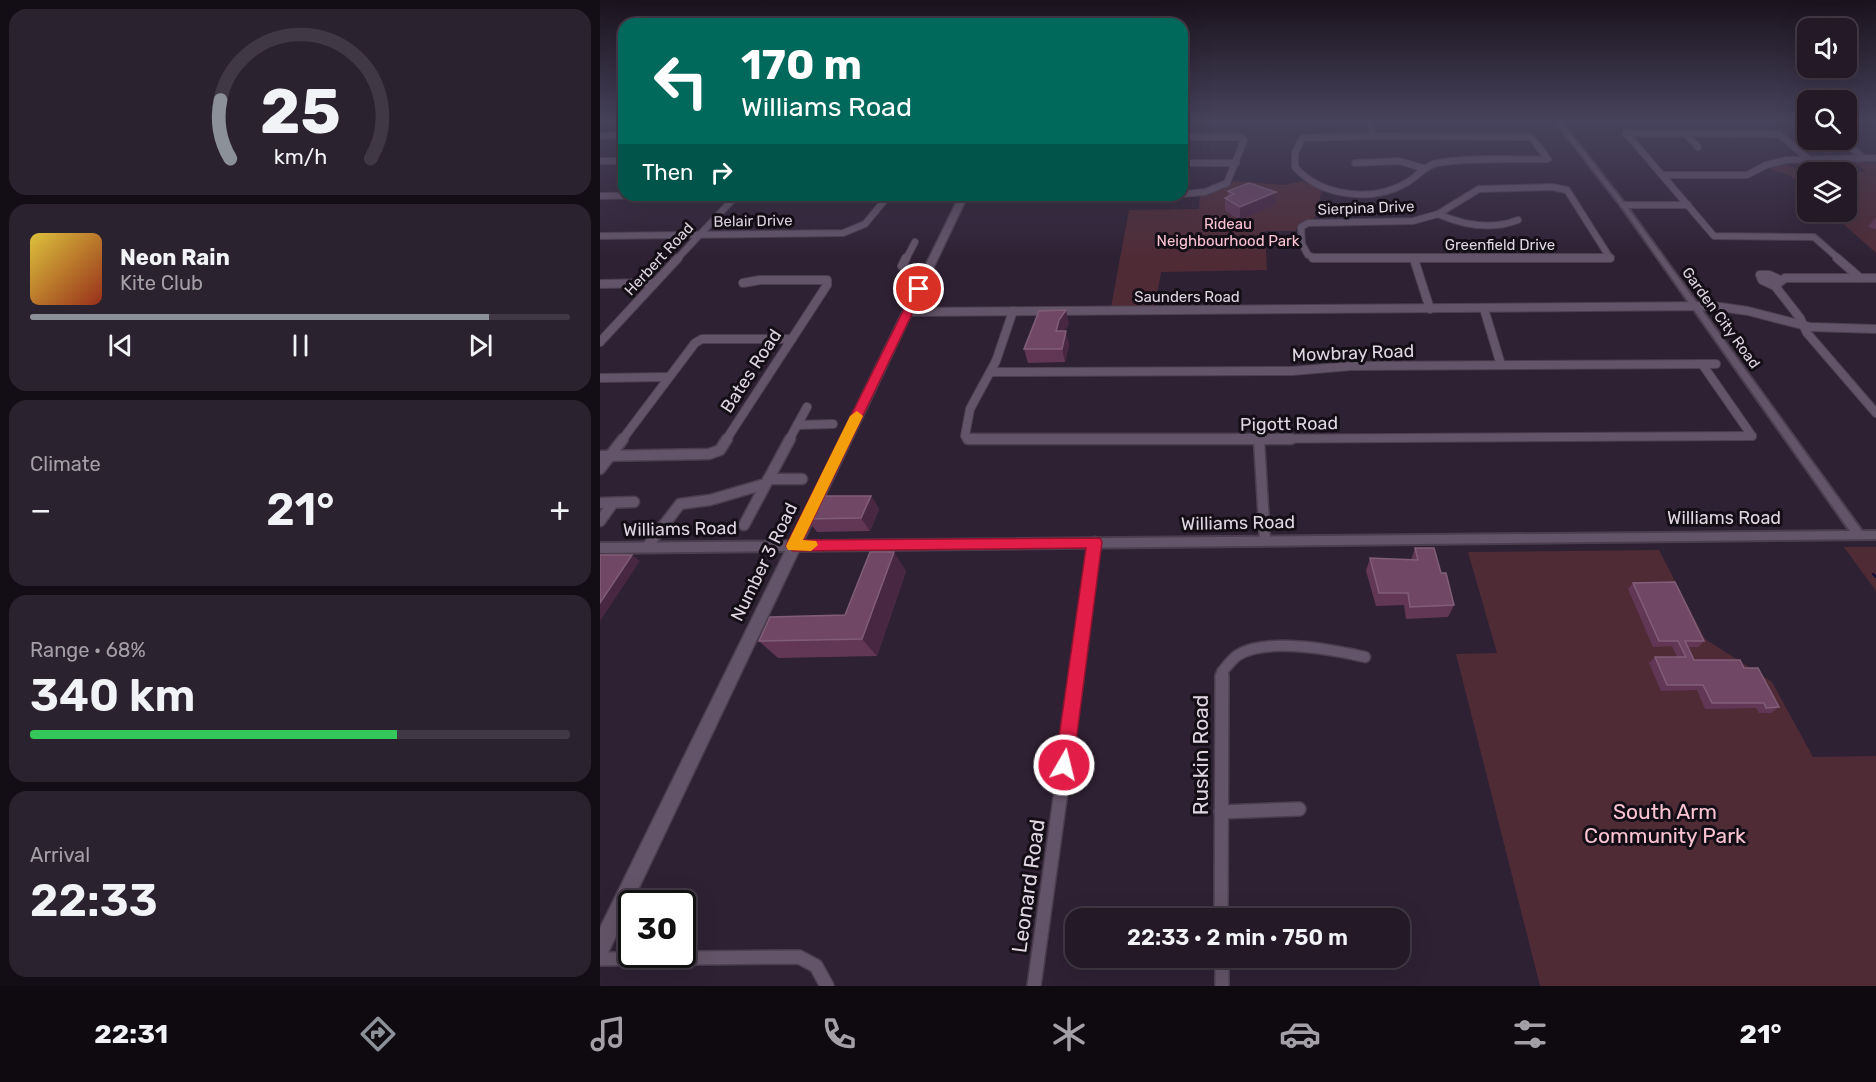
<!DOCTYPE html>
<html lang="en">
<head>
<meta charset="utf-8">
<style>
	:root { --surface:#231927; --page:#2b222f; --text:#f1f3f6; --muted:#a3a0a7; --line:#403844; --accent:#8c9099 }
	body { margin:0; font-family:Rubik,sans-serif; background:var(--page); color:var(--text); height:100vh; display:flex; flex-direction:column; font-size:22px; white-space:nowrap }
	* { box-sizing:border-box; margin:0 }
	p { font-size:20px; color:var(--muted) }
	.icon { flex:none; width:33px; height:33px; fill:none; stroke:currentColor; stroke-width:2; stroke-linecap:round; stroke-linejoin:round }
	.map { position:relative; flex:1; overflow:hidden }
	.panel { display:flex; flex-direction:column; gap:9px; padding:9px; background:#130e15; width:600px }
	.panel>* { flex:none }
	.banner { position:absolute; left:18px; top:18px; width:570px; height:183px; border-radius:18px; box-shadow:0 6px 24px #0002,0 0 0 2px var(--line); background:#00695c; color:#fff; overflow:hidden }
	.buttons { position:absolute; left:1197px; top:18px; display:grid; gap:12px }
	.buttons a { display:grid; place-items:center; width:60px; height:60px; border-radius:12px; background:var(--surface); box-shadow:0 6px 24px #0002,0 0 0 2px var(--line); font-size:30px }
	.speed { position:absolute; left:18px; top:890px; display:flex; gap:12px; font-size:30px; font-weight:700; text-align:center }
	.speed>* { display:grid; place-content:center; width:78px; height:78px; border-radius:50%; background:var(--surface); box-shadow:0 6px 24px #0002,0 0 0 2px var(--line); line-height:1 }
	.speed .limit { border:3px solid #111; border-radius:9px; background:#fff; color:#111 }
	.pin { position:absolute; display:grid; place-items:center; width:51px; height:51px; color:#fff; margin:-26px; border:3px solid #fff; border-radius:50%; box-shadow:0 2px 6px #0007 }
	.me { position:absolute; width:66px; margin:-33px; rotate:8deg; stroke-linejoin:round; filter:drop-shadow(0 0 4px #0008) }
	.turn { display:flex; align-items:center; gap:21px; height:126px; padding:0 24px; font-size:27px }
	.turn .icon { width:78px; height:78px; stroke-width:2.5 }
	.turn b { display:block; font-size:42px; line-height:51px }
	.then { display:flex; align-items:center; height:57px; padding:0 24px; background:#0003; gap:12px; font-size:22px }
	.big { font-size:45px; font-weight:600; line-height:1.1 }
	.panel .card { flex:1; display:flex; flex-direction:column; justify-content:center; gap:9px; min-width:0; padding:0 21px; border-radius:18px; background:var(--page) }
	.panel .dial { align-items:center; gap:0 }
	.dial svg { height:156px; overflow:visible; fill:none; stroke:var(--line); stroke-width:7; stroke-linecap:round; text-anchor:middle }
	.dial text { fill:var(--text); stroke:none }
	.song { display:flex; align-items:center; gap:18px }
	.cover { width:72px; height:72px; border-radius:9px; background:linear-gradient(135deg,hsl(50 70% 55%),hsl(10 70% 35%)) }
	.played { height:6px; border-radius:3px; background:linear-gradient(90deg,var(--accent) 85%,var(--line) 85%) }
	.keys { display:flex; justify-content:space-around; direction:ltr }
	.heat { display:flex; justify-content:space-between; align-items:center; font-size:33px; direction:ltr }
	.charge { height:9px; border-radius:4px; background:linear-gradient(90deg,#34c759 68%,var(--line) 0) }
	.trip { position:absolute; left:465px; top:908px; width:345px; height:60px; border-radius:18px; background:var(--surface); box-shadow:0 6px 24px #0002,0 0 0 2px var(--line); font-weight:600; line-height:60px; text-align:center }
	.dock { display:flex; height:96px; justify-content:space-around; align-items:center; background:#0e0a10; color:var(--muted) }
	.dock .icon { width:42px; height:42px }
	.dock .on { color:var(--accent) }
	.dock b { font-size:27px; color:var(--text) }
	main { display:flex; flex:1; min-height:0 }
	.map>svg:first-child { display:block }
</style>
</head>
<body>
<main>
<section class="panel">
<div class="card dial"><svg viewBox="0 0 100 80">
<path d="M14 69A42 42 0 1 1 86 69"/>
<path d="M14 69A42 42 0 0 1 9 39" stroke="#8c9099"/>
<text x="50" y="56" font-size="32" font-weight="700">25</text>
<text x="50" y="72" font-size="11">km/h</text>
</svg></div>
<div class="card">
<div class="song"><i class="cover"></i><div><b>Neon Rain</b><p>Kite Club</p></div></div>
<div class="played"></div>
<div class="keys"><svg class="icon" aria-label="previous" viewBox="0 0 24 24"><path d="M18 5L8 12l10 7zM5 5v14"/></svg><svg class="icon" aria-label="pause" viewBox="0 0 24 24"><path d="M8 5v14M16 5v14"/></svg><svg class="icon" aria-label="next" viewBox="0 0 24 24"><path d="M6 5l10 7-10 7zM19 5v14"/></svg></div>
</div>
<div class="card"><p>Climate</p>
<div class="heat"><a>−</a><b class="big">21°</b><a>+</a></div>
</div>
<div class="card"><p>Range · 68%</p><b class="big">340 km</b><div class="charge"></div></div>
<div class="card"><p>Arrival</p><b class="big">22:33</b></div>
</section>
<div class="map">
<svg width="1276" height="986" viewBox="0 0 1276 986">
	<rect width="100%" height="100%" fill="#2f2134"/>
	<g fill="#4f2b36">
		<polygon points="1252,161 1276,161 1276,253 1230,212 1246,212 1246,172 1208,172 1207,191 1191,176 1169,169 1185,163 1203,172 1266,172"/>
		<polygon points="634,181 684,185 702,181 722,190 714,220 698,224 696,231 665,231 667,270 561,272 555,307 511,307 529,210 599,209 600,196 622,189"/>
		<polygon points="1244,547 1276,547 1276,591"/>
		<polygon points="1059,550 1105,639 1172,682 1213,757 1276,756 1276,986 940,986 856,654 897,653 868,552"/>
	</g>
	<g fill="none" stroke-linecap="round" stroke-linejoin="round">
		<polyline stroke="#0a0a36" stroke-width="2" points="1273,574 1276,577"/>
		<defs>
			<g id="minor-far3">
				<polyline points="769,120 774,136"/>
				<polyline points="1026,133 1114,236 1214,237 1239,259"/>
				<polyline points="1026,133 1179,134 1207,158"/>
				<polyline points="1085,133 1098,147"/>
				<polyline points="0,136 24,135"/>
				<path d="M774,136L931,137L948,159C916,160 867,157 837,163C824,166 817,177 806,183C772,203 720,196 695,167V153L702,138Z"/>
				<polyline points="582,137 641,137 644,140 627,183 605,192 582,194"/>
				<polyline points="1241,140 1264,158"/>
				<polyline points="0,161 24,161"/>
				<polyline points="582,163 636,163"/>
				<polyline points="755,163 799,161 823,168"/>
				<polyline points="1062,175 1147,175 1166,165 1187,160 1276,158"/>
				<polygon points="952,187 967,190 1010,258 718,259 708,255 702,244 701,227 708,223 813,221 838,214 879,189"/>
				<polyline points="445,195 535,195"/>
				<polyline points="0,196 65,195"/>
				<polyline points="1023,205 1088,205"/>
				<path d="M838,214C863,225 892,230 918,220"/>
				<polyline points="0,236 243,233 265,224 289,195"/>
				<polyline points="77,259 137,195"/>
				<polyline points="306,259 315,242"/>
			</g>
			<g id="minor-far2">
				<polyline points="713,258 1010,258"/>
				<polyline points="1237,258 1260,278"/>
				<polyline points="814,259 830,309"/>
				<polyline points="302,266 306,258"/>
				<polyline points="1276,278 1185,278 1175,286 1200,318 1207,333 1276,413"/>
				<polyline points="0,284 54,283"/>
				<polyline points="1175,286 1162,280 1160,275 1169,275 1180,280"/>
				<polyline points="308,312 1113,306 1148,311 1210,327 1276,329"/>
				<polyline points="885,312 901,365"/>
				<polyline points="0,342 78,258"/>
				<polyline points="1102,364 1152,436"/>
				<polyline points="391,372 692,371 751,366 1116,364"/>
				<polyline points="0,378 68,377"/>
				<polyline points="197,425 233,424"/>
				<polyline points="22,440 95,343 102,339 192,339"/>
				<polyline points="126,440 227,285 227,280 160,280 143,283"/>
				<polyline points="189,440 207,407"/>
				<polyline points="369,440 365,436 370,409 396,361 413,311"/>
				<polyline points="457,440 1152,436"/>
			</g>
			<g id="minor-far1">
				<polyline points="368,439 691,439"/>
				<polyline points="659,441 665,540"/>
				<polyline points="0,456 109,454 120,450 127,439"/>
				<polyline points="0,469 23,439"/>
				<polyline points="168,479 202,479"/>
				<polyline points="0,503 34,502"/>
				<polyline points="0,521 13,503"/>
				<polyline points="144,525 190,439"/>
				<polyline points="47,547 80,504 110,500 165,484"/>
				<polyline points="476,677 495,542"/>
				<path d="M622,677V672C627,666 632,659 638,655C667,637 734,650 765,657"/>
			</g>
			<g id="minor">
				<polyline points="621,812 699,809"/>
				<polyline points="621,918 622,676"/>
				<polyline points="622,957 622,986"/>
				<polyline points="0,959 199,957 216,966 227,986"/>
				<polyline points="434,986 477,676"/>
			</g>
			<polygon id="tertiary" points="954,120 960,120 1025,204 1262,531 1276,531 1276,539 0,553 0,543 1250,531 1021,206"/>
			<polygon id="secondary" points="360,195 368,195 7,955 0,957 0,928"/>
		</defs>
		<use href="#minor-far3" stroke="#4b3f4f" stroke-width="8"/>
		<use href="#minor-far2" stroke="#4b3f4f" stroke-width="10"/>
		<use href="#minor-far1" stroke="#4b3f4f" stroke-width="13"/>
		<use href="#minor" stroke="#4b3f4f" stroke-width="16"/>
		<use href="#tertiary" stroke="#4b3f4f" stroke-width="4"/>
		<use href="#secondary" stroke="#4b3f4f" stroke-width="3"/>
		<use href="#minor-far3" stroke="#645469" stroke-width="6"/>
		<use href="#minor-far2" stroke="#645469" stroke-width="8"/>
		<use href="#minor-far1" stroke="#645469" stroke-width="10"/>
		<use href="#minor" stroke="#645469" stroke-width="13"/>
		<use href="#tertiary" fill="#645469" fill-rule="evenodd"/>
		<use href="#secondary" fill="#645469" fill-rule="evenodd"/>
	</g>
	<g fill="#623756">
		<polygon points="628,191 675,205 640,220 625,211 625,198 628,197"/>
		<polygon points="1276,217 1276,229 1268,227"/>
		<polygon points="469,324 464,331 469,345 465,362 428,363 424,349"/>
		<polygon points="271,496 279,509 270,531 217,532 207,519"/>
		<polygon points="815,548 841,573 854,605 848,617 806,619 804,605 776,606 766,571 770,558 811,560"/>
		<polygon points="306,571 277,656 178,658 159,641 245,615"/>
		<polygon points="1033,583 1104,641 1098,647 1088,647 1094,660 1144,668 1179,707 1171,713 1159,713 1156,708 1105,709 1097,690 1061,691 1049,663 1055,657 1077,657 1072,646 1053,647 1028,589"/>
	</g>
	<g fill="#482742">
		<polygon points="676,192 675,205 640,220 640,207"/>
		<polygon points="466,310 469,324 462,334 456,331 459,320"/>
		<polygon points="466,331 469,345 465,362 462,349"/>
		<polygon points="271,496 279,509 270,531 261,518"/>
		<polygon points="294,552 306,571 277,656 262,639"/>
		<polygon points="32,555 40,561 0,621 0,603"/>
	</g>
	<g fill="#704865" stroke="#815e78" stroke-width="1.5">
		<polygon points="649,183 676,192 640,207 625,198 634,194 628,191"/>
		<polygon points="466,310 459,320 456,331 466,331 462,349 424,349 439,311"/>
		<polygon points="218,496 271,496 261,518 207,519"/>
		<polygon points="815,548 834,548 841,573 846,573 854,605 810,607 808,593 779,593 770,558 818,560"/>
		<polygon points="270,552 294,552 262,639 159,641 170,617 245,615"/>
		<polygon points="0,555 32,555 0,603"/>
		<polygon points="1075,582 1104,641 1085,641 1094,660 1140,660 1144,668 1158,668 1179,707 1166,708 1164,703 1112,703 1103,685 1067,685 1055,657 1086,657 1078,641 1059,641 1033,583"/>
	</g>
	<linearGradient id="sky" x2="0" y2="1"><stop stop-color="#1a121d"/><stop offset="0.47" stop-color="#47435c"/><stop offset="1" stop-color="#47435c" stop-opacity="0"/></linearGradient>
	<rect width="1276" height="258" fill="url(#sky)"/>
	<polygon fill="#e11d48" stroke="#92132f" stroke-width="1.5" points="319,286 324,289 203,540 500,538 502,542 473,765 471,771 464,774 458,771 455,765 486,548 193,551 186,546 314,289"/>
	<polygon fill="#f59e0b" points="257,411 263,416 203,540 216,541 218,545 211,551 188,550 186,546 250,416"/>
	<g text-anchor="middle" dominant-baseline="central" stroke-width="6" stroke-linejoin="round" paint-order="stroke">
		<g font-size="15" fill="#dfd6e2" stroke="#140e16">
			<text transform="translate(766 208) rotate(-2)">Sierpina Drive</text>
			<text transform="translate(153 221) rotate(-1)">Belair Drive</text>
			<text x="900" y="245">Greenfield Drive</text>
			<text transform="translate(59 259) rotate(-47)">Herbert Road</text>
			<text x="587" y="297">Saunders Road</text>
			<text transform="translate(1121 318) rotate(54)">Garden City Road</text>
		</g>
		<g font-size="15" fill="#fcc4d3" stroke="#140e16">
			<text x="628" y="224">Rideau<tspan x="628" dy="17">Neighbourhood Park</tspan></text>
		</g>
		<g font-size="18" fill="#dfd6e2" stroke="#140e16">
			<text transform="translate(753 353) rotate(-2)">Mowbray Road</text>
			<text transform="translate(151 371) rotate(-57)">Bates Road</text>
			<text transform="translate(689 424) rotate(-1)">Pigott Road</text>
			<text x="1124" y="518">Williams Road</text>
			<text transform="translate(638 523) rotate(-1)">Williams Road</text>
			<text transform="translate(80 529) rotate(-1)">Williams Road</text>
			<text transform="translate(164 562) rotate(-64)">Number 3 Road</text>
		</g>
		<g font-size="21" fill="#dfd6e2" stroke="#140e16">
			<text transform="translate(600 755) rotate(-90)">Ruskin Road</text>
			<text transform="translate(428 886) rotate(-82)">Leonard Road</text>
		</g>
		<g font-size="21" fill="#fcc4d3" stroke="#140e16">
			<text x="1065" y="811">South Arm<tspan x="1065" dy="24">Community Park</tspan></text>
		</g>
	</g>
</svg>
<div class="buttons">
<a><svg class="icon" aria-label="sound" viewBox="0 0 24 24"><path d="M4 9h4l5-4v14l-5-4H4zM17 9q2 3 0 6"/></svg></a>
<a><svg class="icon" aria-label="search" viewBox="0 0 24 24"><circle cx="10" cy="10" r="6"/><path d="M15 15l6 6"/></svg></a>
<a><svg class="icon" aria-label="layers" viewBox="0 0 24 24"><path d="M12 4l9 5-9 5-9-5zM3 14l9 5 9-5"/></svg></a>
</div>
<div class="speed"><div class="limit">30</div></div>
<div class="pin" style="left:319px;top:289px;background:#d93025"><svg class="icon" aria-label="arrive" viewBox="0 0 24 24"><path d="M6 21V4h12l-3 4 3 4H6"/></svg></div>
<svg class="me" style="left:464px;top:765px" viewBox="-20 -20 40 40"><circle r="17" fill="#e11d48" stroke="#fff" stroke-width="3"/><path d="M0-11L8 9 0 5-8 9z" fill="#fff"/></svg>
<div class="trip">22:33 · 2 min · 750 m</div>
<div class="banner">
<div class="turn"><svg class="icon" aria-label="left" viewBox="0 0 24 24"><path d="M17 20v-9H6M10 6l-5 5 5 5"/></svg><div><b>170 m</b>Williams Road</div></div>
<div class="then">Then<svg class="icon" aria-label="right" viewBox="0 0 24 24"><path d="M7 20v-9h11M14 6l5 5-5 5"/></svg></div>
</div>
</div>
</main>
<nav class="dock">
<b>22:31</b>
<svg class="icon on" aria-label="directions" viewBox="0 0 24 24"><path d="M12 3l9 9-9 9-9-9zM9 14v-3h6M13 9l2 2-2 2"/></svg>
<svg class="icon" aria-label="music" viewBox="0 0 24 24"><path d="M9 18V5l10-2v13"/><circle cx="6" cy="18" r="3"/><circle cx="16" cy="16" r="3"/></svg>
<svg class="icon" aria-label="phone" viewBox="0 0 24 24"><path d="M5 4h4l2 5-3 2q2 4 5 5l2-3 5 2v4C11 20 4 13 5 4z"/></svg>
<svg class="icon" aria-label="climate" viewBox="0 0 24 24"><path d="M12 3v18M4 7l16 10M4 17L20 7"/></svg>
<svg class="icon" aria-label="car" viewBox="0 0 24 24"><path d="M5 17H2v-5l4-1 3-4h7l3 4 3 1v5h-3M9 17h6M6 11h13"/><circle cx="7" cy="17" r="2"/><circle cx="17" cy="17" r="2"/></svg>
<svg class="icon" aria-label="filters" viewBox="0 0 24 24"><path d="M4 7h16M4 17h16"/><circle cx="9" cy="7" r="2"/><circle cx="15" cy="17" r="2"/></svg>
<b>21°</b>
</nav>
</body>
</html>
